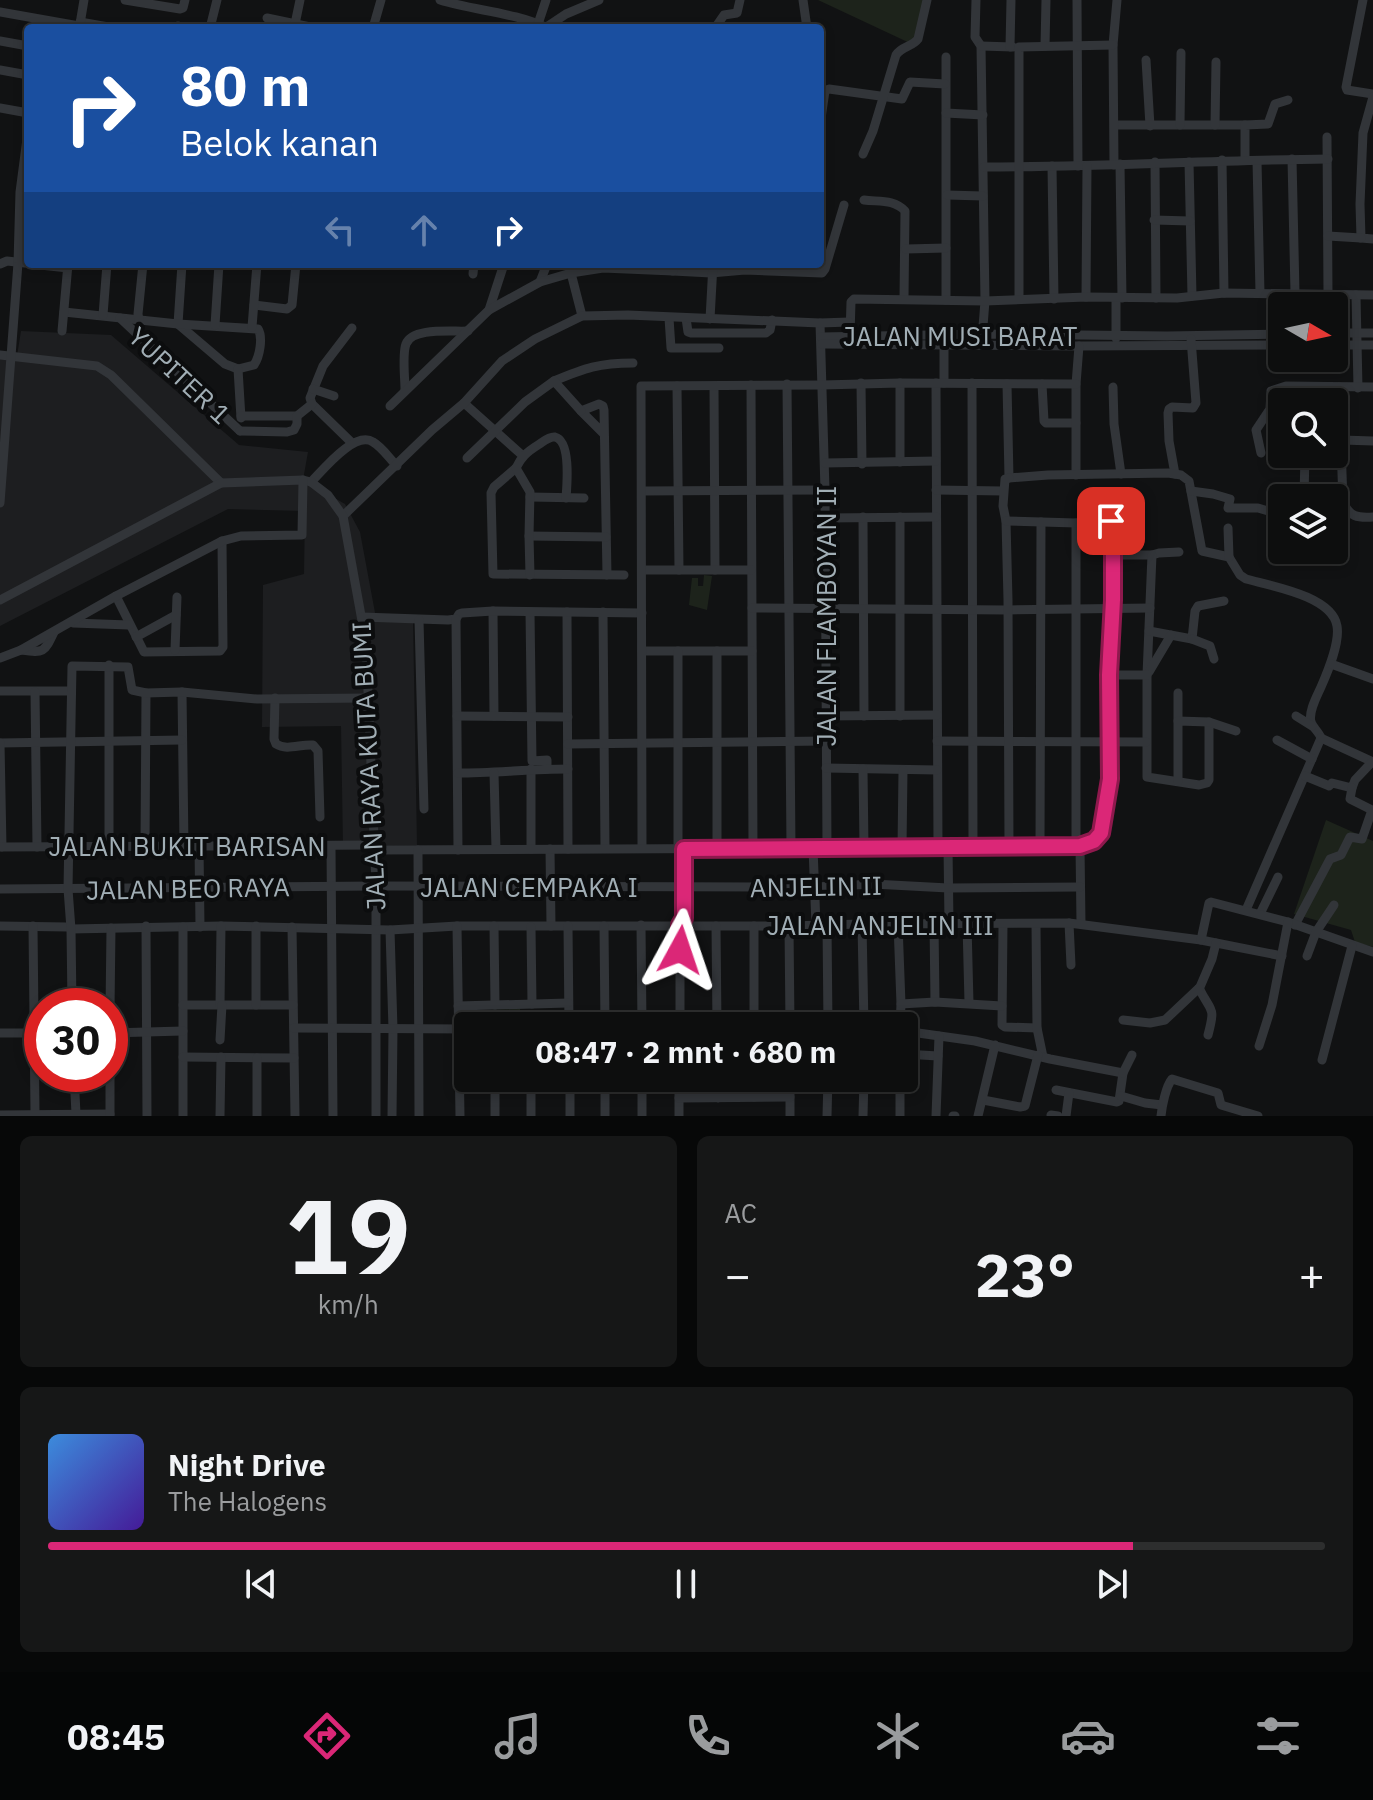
<!DOCTYPE html>
<html lang="id">
<head>
<meta charset="utf-8">
<style>
	:root { --surface:#0d0e0e; --page:#161717; --text:#f1f3f6; --muted:#9a9c9e; --line:#2d2e2e; --accent:#db2777 }
	body { margin:0; font-family:"IBM Plex Sans",sans-serif; background:var(--page); color:var(--text); height:100vh; display:flex; flex-direction:column; font-size:30px; white-space:nowrap }
	* { box-sizing:border-box; margin:0 }
	p { font-size:26px; color:var(--muted) }
	.icon { flex:none; width:44px; height:44px; fill:none; stroke:currentColor; stroke-width:2; stroke-linecap:round; stroke-linejoin:round }
	.map { position:relative; height:1116px; overflow:hidden }
	.panel { display:flex; flex-direction:column; gap:20px; padding:20px; background:#070808; flex:1 }
	.panel>* { flex:none }
	.guide { position:absolute; left:24px; top:24px; width:800px; height:244px; border-radius:8px; box-shadow:0 4px 12px #0003,0 0 0 2px var(--line); background:#1a4fa0; color:#fff; overflow:hidden }
	.needle { width:52px; rotate:99deg }
	.controls { position:absolute; left:1268px; top:292px; display:grid; gap:16px }
	.controls a { display:grid; place-items:center; width:80px; height:80px; border-radius:8px; background:var(--surface); box-shadow:0 4px 12px #0003,0 0 0 2px var(--line); font-size:40px }
	.speed { position:absolute; left:24px; top:988px; display:flex; gap:16px; font-size:40px; font-weight:700; text-align:center }
	.speed>* { display:grid; place-content:center; width:104px; height:104px; border-radius:50%; background:var(--surface); box-shadow:0 4px 12px #0003,0 0 0 2px var(--line); line-height:1 }
	.speed .limit { border:12px solid #d22; background:#fff; color:#111 }
	.pin { position:absolute; display:grid; place-items:center; width:68px; height:68px; color:#fff; margin:-34px; border-radius:16px; box-shadow:0 4px 12px #0006 }
	.me { position:absolute; width:88px; margin:-44px; rotate:5deg; stroke-linejoin:round; filter:drop-shadow(0 0 6px #0008) }
	.turn { display:flex; align-items:center; gap:28px; height:168px; padding:0 24px; font-size:36px }
	.turn .icon { width:104px; height:104px; stroke-width:2.5 }
	.turn b { display:block; font-size:56px; line-height:68px }
	.lanes { display:flex; align-items:center; height:76px; padding:0 24px; background:#0003; justify-content:center; gap:40px; direction:ltr }
	.lanes .off { opacity:.35 }
	.big { font-size:60px; font-weight:700; line-height:1.1 }
	.panel .widget { flex:1; display:flex; flex-direction:column; justify-content:center; gap:12px; min-width:0; padding:0 28px; border-radius:12px; background:var(--page) }
	.panel .dial { align-items:center; gap:0 }
	.dial b { font-size:104px; line-height:1 }
	.song { display:flex; align-items:center; gap:24px }
	.cover { width:96px; height:96px; border-radius:12px; background:linear-gradient(135deg,hsl(210 70% 55%),hsl(260 70% 35%)) }
	.played { height:8px; border-radius:4px; background:linear-gradient(90deg,var(--accent) 85%,var(--line) 85%) }
	.keys { display:flex; justify-content:space-around; direction:ltr }
	.heat { display:flex; justify-content:space-between; align-items:center; font-size:44px; direction:ltr }
	.panel .tiles { flex:1; display:grid; gap:20px; grid-template-columns:1fr 1fr }
	.widget:last-child { grid-column:span 2 }
	.trip { position:absolute; left:454px; top:1012px; width:464px; height:80px; border-radius:8px; background:var(--surface); box-shadow:0 4px 12px #0003,0 0 0 2px var(--line); font-weight:700; line-height:80px; text-align:center }
	.menu { display:flex; height:128px; justify-content:space-around; align-items:center; background:#050606; color:var(--muted) }
	.menu .icon { width:56px; height:56px }
	.menu .active { color:var(--accent) }
	.menu b { font-size:36px; color:var(--text) }
	.map>svg:first-child { display:block }
</style>
</head>
<body>
<div class="map">
<svg width="1373" height="1116" viewBox="0 0 1373 1116">
	<rect width="100%" height="100%" fill="#111213"/>
	<polygon fill="#1d1e20" points="21,331 111,335 239,445 308,452 303,480 345,504 360,532 376,618 413,620 417,845 343,846 341,726 262,727 263,585 304,574 305,511 228,509 0,626 0,355 17,356"/>
	<g fill="#1d231b">
		<polygon points="818,0 924,0 914,45"/>
		<polygon points="704,575 712,576 707,610 689,605 692,578 698,578 698,586 703,586"/>
		<polygon points="1326,820 1373,841 1373,947 1355,942 1351,930 1294,914"/>
		<polygon points="520,1009 520,1026 488,1026 488,1010"/>
	</g>
	<g fill="none" stroke-linecap="round" stroke-linejoin="round">
		<g stroke="#323539" stroke-width="9">
			<polyline points="125,0 180,9 183,8 185,0"/>
			<path d="M440,0C475,11 514,12 547,28"/>
			<polyline points="803,0 807,28"/>
			<polyline points="976,0 975,37 981,46 985,301 982,339"/>
			<polyline points="1077,0 1078,166"/>
			<polyline points="1363,0 1346,87 1347,90 1373,94"/>
			<polyline points="0,12 79,26"/>
			<polyline points="267,18 315,28"/>
			<polyline points="80,22 114,28"/>
			<polyline points="80,24 84,0"/>
			<polyline points="295,24 300,0"/>
			<polyline points="538,24 546,0"/>
			<polyline points="178,28 178,26"/>
			<polyline points="210,28 217,0"/>
			<polyline points="373,28 381,0"/>
			<polyline points="545,28 566,14 599,0"/>
			<polyline points="715,28 724,15 737,13 740,0"/>
			<polyline points="0,41 28,46"/>
			<polyline points="981,46 1013,47"/>
			<polyline points="1045,46 1046,0"/>
			<polyline points="1010,47 1011,0"/>
			<polyline points="946,57 946,300"/>
			<polyline points="1146,60 1150,126"/>
			<polyline points="0,70 28,75"/>
			<polyline points="1373,97 1363,133 1360,204 1361,238 1373,239"/>
			<polyline points="0,108 28,113"/>
			<polyline points="946,113 983,115"/>
			<polyline points="820,125 825,91 829,89 902,99 910,82 945,84"/>
			<polyline points="1115,125 1245,125"/>
			<polyline points="1180,125 1181,53"/>
			<polyline points="1215,125 1216,62"/>
			<polyline points="1327,137 1328,294"/>
			<path d="M863,154L873,131L896,55C902,46 912,47 918,39L927,0"/>
			<polyline points="1292,159 1295,293"/>
			<polyline points="1222,160 1224,293"/>
			<polyline points="1245,160 1245,125 1268,124 1275,104 1288,100"/>
			<polyline points="1257,161 1260,293"/>
			<polyline points="1155,162 1156,298"/>
			<polyline points="1189,162 1192,296"/>
			<polyline points="1120,164 1122,298"/>
			<polyline points="1114,165 1113,45 1117,0"/>
			<polyline points="1052,166 1054,299"/>
			<path d="M984,167C1099,167 1213,160 1328,159"/>
			<polyline points="947,195 983,196"/>
			<path d="M864,200C879,202 894,199 905,211L904,299"/>
			<polyline points="1154,220 1190,221"/>
			<polyline points="1328,236 1361,238"/>
			<polyline points="906,249 946,248"/>
			<polyline points="0,264 7,261 25,263"/>
			<polyline points="31,264 68,268"/>
			<polyline points="182,264 178,324 225,364 238,369"/>
			<polyline points="673,264 673,271 711,273 745,270 822,273 825,269 844,205"/>
			<polyline points="571,273 582,316"/>
			<polyline points="473,274 474,264"/>
			<polyline points="540,282 547,264"/>
			<polyline points="1356,295 1358,388"/>
			<polyline points="1086,297 1087,166"/>
			<polyline points="1116,298 1116,338"/>
			<polyline points="1019,299 1019,47 1113,45"/>
			<polyline points="254,305 287,309 292,305 296,264"/>
			<polyline points="489,310 504,264"/>
			<path d="M64,312L178,324L258,329C263,337 260,356 254,365L238,369"/>
			<polyline points="103,315 107,264"/>
			<polyline points="120,318 240,431"/>
			<polyline points="669,318 671,348 719,348"/>
			<polyline points="686,318 688,332 691,333 766,333 770,330 772,320"/>
			<polyline points="710,319 713,264"/>
			<polyline points="139,320 138,314 143,264"/>
			<polyline points="820,323 825,490 827,848"/>
			<polyline points="215,325 219,264"/>
			<polyline points="252,327 257,264"/>
			<polyline points="352,328 323,366 310,398 312,404 352,443"/>
			<polyline points="62,331 68,264"/>
			<polyline points="1334,333 1373,333"/>
			<polyline points="850,335 851,302 854,299 985,301 1086,297 1177,298 1224,293 1373,295"/>
			<polyline points="821,337 982,334 1167,336 1282,334"/>
			<polyline points="822,344 1079,346 1282,345"/>
			<polyline points="1334,345 1373,345"/>
			<polyline points="944,346 944,383"/>
			<polyline points="0,355 97,366 111,375 221,483"/>
			<polyline points="238,369 241,418"/>
			<path d="M554,381C585,368 599,363 633,363"/>
			<polyline points="861,383 862,464"/>
			<polyline points="900,383 900,462"/>
			<polyline points="936,383 938,847"/>
			<polyline points="972,383 973,847"/>
			<polyline points="787,384 791,848"/>
			<polyline points="1007,384 1009,478"/>
			<polyline points="1042,384 1044,421 1046,423 1076,423"/>
			<polyline points="751,385 753,848"/>
			<polyline points="677,386 679,570"/>
			<polyline points="714,386 715,570"/>
			<polyline points="1113,387 1114,424 1121,474"/>
			<polyline points="1303,387 1304,402"/>
			<path d="M1339,387L1343,502C1350,517 1357,518 1373,517"/>
			<polyline points="313,389 334,396"/>
			<path d="M405,390C405,378 402,354 406,344C412,327 453,332 468,331"/>
			<polyline points="464,403 522,455"/>
			<polyline points="390,406 489,310 540,282 571,273 603,268 673,271"/>
			<polyline points="241,416 297,416 312,404"/>
			<polyline points="240,431 287,432 294,430 297,424 297,416"/>
			<polyline points="604,434 581,411 599,404 603,406 604,410 607,575"/>
			<polyline points="1342,440 1373,441"/>
			<polyline points="1261,453 1256,430 1270,409 1271,391 1286,386 1373,387"/>
			<polyline points="467,458 525,402 554,381 581,411"/>
			<polyline points="825,463 936,461"/>
			<polyline points="516,468 494,487 491,493 493,574 624,575"/>
			<polyline points="1175,474 1169,441 1168,413 1169,409 1172,407 1193,408 1196,403 1191,339"/>
			<polyline points="1076,475 1076,384 1079,346"/>
			<path d="M1009,478L1048,475L1168,473L1181,475L1189,481L1202,551L1229,557L1240,575L1246,579C1271,586 1332,596 1337,626C1340,643 1328,671 1321,687C1317,696 1308,712 1311,722C1313,728 1319,732 1321,738L1246,910"/>
			<path d="M311,482C323,470 355,430 373,442C382,447 389,458 397,466"/>
			<polyline points="936,490 1003,491"/>
			<polyline points="643,491 825,490"/>
			<polyline points="1191,491 1213,494 1230,499 1228,508 1258,508 1282,515"/>
			<polyline points="530,497 584,498"/>
			<polyline points="1304,498 1305,454"/>
			<polyline points="0,503 18,263 20,192 28,131"/>
			<polyline points="343,516 432,430 464,403 502,361 535,339 582,316 628,315 820,323 849,322"/>
			<polyline points="863,517 864,716"/>
			<polyline points="900,517 900,716"/>
			<polyline points="825,518 936,517"/>
			<polyline points="1228,528 1229,557"/>
			<polyline points="529,536 606,537"/>
			<polyline points="1114,555 1152,555 1159,553 1179,552"/>
			<polyline points="1152,555 1147,675 1147,777 1199,785 1207,783 1209,780 1209,722"/>
			<polyline points="642,570 751,570"/>
			<path d="M530,575L529,536L530,492L516,468C521,457 527,452 538,445C543,442 549,436 555,437C571,441 567,485 566,498"/>
			<polyline points="116,596 144,652 220,651 223,647 222,541"/>
			<polyline points="0,600 221,483 303,480 311,482 328,495 343,516 366,643 376,886 376,1116"/>
			<polyline points="752,608 1007,610 1150,608"/>
			<polyline points="493,611 494,716"/>
			<polyline points="530,612 532,761 547,760 547,769"/>
			<polyline points="567,612 568,849"/>
			<polyline points="603,612 605,848"/>
			<polyline points="362,617 448,620 456,619 459,614 462,613 493,611 642,613"/>
			<polyline points="456,619 458,850"/>
			<polyline points="419,620 424,809"/>
			<polyline points="73,623 129,625"/>
			<polyline points="1149,631 1192,639 1195,611 1198,606 1224,601"/>
			<polyline points="136,637 176,615"/>
			<polyline points="1192,639 1210,646 1214,659"/>
			<path d="M21,650C44,653 44,653 54,632"/>
			<polyline points="175,650 177,597"/>
			<polyline points="642,651 752,651"/>
			<polyline points="717,651 717,848"/>
			<polyline points="0,658 21,650 116,596 222,541 241,536 302,535 303,480"/>
			<polyline points="1331,664 1373,679"/>
			<polyline points="109,665 109,847"/>
			<polyline points="1149,672 1171,635"/>
			<polyline points="1109,675 1147,675"/>
			<polyline points="0,691 71,691"/>
			<polyline points="35,692 37,847"/>
			<polyline points="182,692 184,846"/>
			<polyline points="1178,693 1178,721"/>
			<path d="M275,698L274,739L276,744C287,751 300,744 313,745L318,751L320,817"/>
			<polyline points="457,716 568,717"/>
			<polyline points="826,716 937,715"/>
			<polyline points="1296,716 1312,726"/>
			<polyline points="1321,738 1373,762"/>
			<polyline points="1277,740 1312,759"/>
			<polyline points="937,741 1146,742"/>
			<polyline points="0,743 182,740"/>
			<polyline points="0,743 2,847"/>
			<polyline points="568,744 826,741"/>
			<polyline points="826,768 937,770"/>
			<polyline points="531,769 531,849"/>
			<polyline points="863,769 864,848"/>
			<path d="M458,773C495,773 531,769 568,769"/>
			<polyline points="494,773 496,849"/>
			<polyline points="1305,776 1327,785 1329,786 1332,783 1352,788 1355,780 1372,762"/>
			<polyline points="1178,781 1178,721 1209,722 1236,731"/>
			<polyline points="199,846 200,927"/>
			<polyline points="331,846 333,1116"/>
			<polyline points="1076,846 1076,523"/>
			<polyline points="1080,846 1081,924"/>
			<polyline points="0,847 374,845"/>
			<polyline points="145,847 146,693"/>
			<polyline points="948,847 949,924"/>
			<polyline points="1009,847 1008,600 1006,521 1003,506 1005,479 1009,478"/>
			<polyline points="1040,847 1041,522"/>
			<polyline points="642,848 641,386 822,385 900,383 1076,384"/>
			<polyline points="678,848 678,651"/>
			<polyline points="813,848 816,925"/>
			<polyline points="902,848 903,770"/>
			<polyline points="550,849 551,926"/>
			<polyline points="374,850 1040,847 1080,846 1094,841 1101,833 1110,779 1109,675 1113,600 1113,523 1111,521 1076,523 1006,521"/>
			<polyline points="418,850 419,1116"/>
			<polyline points="0,889 376,886 816,887 873,884 948,888 1080,887"/>
			<polyline points="1260,914 1278,877"/>
			<polyline points="1069,923 1071,965"/>
			<polyline points="862,924 864,1026"/>
			<polyline points="898,924 901,1004 900,1026"/>
			<polyline points="934,924 935,1002"/>
			<polyline points="967,924 969,1003"/>
			<polyline points="1003,924 1002,1025 1005,1027 1037,1028"/>
			<polyline points="1036,924 1037,1028 1043,1057"/>
			<polyline points="641,925 642,1026"/>
			<polyline points="827,925 828,1026"/>
			<polyline points="1295,925 1330,859 1341,855 1350,837 1362,839 1372,810 1350,799 1352,788"/>
			<polyline points="0,926 68,927 71,929 221,926 390,930 457,926 789,926 862,924 1069,923 1201,940 1282,956"/>
			<polyline points="33,926 35,1113"/>
			<polyline points="146,926 147,1116"/>
			<polyline points="457,926 460,1116"/>
			<polyline points="494,926 495,1005"/>
			<polyline points="568,926 569,1026"/>
			<polyline points="604,926 605,1026"/>
			<polyline points="716,926 717,1026"/>
			<polyline points="754,926 754,1026"/>
			<polyline points="789,926 790,1026"/>
			<polyline points="183,927 183,1116"/>
			<polyline points="292,927 295,1116"/>
			<polyline points="531,927 532,1004"/>
			<polyline points="390,930 393,1029 392,1116"/>
			<polyline points="1201,940 1209,903 1211,902 1288,922 1373,952"/>
			<polyline points="1307,956 1316,932 1334,905"/>
			<path d="M1199,988C1211,1013 1216,1005 1208,1035"/>
			<polyline points="901,1004 935,1002 1002,1006"/>
			<polyline points="183,1005 293,1005"/>
			<polyline points="220,1005 221,926"/>
			<polyline points="256,1005 256,926"/>
			<polyline points="72,1006 71,929 68,889 72,666 128,667 132,690 146,693 182,692 257,699 369,698"/>
			<polyline points="458,1006 568,1003"/>
			<polyline points="110,1010 111,928"/>
			<polyline points="1123,1020 1150,1023 1165,1020 1200,987 1212,959 1216,943"/>
			<polyline points="680,1026 680,925 684,918 684,849"/>
			<polyline points="294,1028 468,1029"/>
			<polyline points="904,1031 975,1041 1050,1059 1123,1073 1119,1101 1117,1102 1056,1090"/>
			<polyline points="0,1033 42,1033"/>
			<polyline points="110,1033 183,1031"/>
			<polyline points="220,1040 222,1005"/>
			<polyline points="1259,1046 1272,1005 1288,922"/>
			<polyline points="904,1054 938,1056"/>
			<polyline points="183,1057 294,1058"/>
			<polyline points="257,1058 257,1116"/>
			<polyline points="1322,1060 1352,946"/>
			<polyline points="1123,1073 1132,1055"/>
			<polyline points="74,1074 76,1114"/>
			<polyline points="531,1078 531,1116"/>
			<polyline points="570,1078 570,1116"/>
			<polyline points="642,1078 642,1116"/>
			<polyline points="679,1078 679,1116"/>
			<polyline points="717,1078 718,1098"/>
			<polyline points="754,1078 754,1097"/>
			<polyline points="790,1078 790,1116"/>
			<polyline points="900,1078 900,1116"/>
			<polyline points="1121,1096 1145,1103 1162,1105"/>
			<polyline points="679,1098 790,1097"/>
			<polyline points="983,1100 1020,1107 1025,1106 1038,1055"/>
			<polyline points="0,1115 110,1114"/>
			<polyline points="1051,1115 1058,1116"/>
			<polyline points="110,1116 110,1074"/>
			<polyline points="220,1116 221,1057"/>
			<polyline points="495,1116 495,1078"/>
			<polyline points="605,1116 605,1078"/>
			<polyline points="827,1116 828,1078"/>
			<polyline points="863,1116 864,1078"/>
			<polyline points="936,1116 939,1036"/>
			<polyline points="953,1116 955,1116"/>
			<polyline points="978,1116 995,1045"/>
			<polyline points="1066,1116 1069,1093"/>
			<path d="M1161,1116C1162,1106 1166,1086 1172,1079L1218,1093L1221,1105L1258,1116"/>
		</g>
	</g>
	<g fill="none" stroke-linecap="round" stroke-linejoin="round">
		<defs>
			<polyline id="route" points="680,950 680,925 684,918 684,849 1080,846 1094,841 1101,833 1110,779 1109,675 1113,600 1113,523 1111,521"/>
		</defs>
		<use href="#route" stroke="#8e194d" stroke-width="20"/>
		<use href="#route" stroke="#db2777" stroke-width="14"/>
	</g>
	<g text-anchor="middle" dominant-baseline="central" stroke-width="8" stroke-linejoin="round" paint-order="stroke">
		<g font-size="26" fill="#a1aeb5" stroke="#0c0d0e">
			<text x="960" y="336">JALAN MUSI BARAT</text>
			<text transform="translate(180 375) rotate(43)">YUPITER 1</text>
			<text transform="translate(826 616) rotate(-90)">JALAN FLAMBOYAN II</text>
			<text transform="translate(368 766) rotate(-93)">JALAN RAYA KUTA BUMI</text>
			<text x="187" y="846">JALAN BUKIT BARISAN</text>
			<text transform="translate(816 886) rotate(-1)">ANJELIN II</text>
			<text x="529" y="887">JALAN CEMPAKA I</text>
			<text transform="translate(188 888) rotate(-1)">JALAN BEO RAYA</text>
			<text x="880" y="925">JALAN ANJELIN III</text>
		</g>
	</g>
</svg>
<div class="controls">
<a><svg class="needle" viewBox="-14 -14 28 28"><path d="M0-13l5 13h-10z" fill="#e53935"/><path d="M0 13l5-13h-10z" fill="#9a9c9e"/></svg></a>
<a><svg class="icon" aria-label="search" viewBox="0 0 24 24"><circle cx="10" cy="10" r="6"/><path d="M15 15l6 6"/></svg></a>
<a><svg class="icon" aria-label="layers" viewBox="0 0 24 24"><path d="M12 4l9 5-9 5-9-5zM3 14l9 5 9-5"/></svg></a>
</div>
<div class="speed"><div class="limit">30</div></div>
<div class="pin" style="left:1111px;top:521px;background:#d93025"><svg class="icon" aria-label="arrive" viewBox="0 0 24 24"><path d="M6 21V4h12l-3 4 3 4H6"/></svg></div>
<svg class="me" style="left:680px;top:950px" viewBox="-20 -20 40 40"><path d="M0-17L14 15 0 8-14 15z" fill="#db2777" stroke="#fff" stroke-width="4"/></svg>
<div class="trip">08:47 · 2 mnt · 680 m</div>
<div class="guide">
<div class="turn"><svg class="icon" aria-label="right" viewBox="0 0 24 24"><path d="M7 20v-9h11M14 6l5 5-5 5"/></svg><div><b>80 m</b>Belok kanan</div></div>
<div class="lanes"><svg class="icon off" aria-label="left" viewBox="0 0 24 24"><path d="M17 20v-9H6M10 6l-5 5 5 5"/></svg><svg class="icon off" aria-label="ahead" viewBox="0 0 24 24"><path d="M12 20V5M6 11l6-6 6 6"/></svg><svg class="icon" aria-label="right" viewBox="0 0 24 24"><path d="M7 20v-9h11M14 6l5 5-5 5"/></svg></div>
</div>
</div>
<section class="panel">
<div class="tiles">
<div class="widget dial"><b>19</b><p>km/h</p></div>
<div class="widget"><p>AC</p>
<div class="heat"><a>−</a><b class="big">23°</b><a>+</a></div>
</div>
<div class="widget">
<div class="song"><i class="cover"></i><div><b>Night Drive</b><p>The Halogens</p></div></div>
<div class="played"></div>
<div class="keys"><svg class="icon" aria-label="previous" viewBox="0 0 24 24"><path d="M18 5L8 12l10 7zM5 5v14"/></svg><svg class="icon" aria-label="pause" viewBox="0 0 24 24"><path d="M8 5v14M16 5v14"/></svg><svg class="icon" aria-label="next" viewBox="0 0 24 24"><path d="M6 5l10 7-10 7zM19 5v14"/></svg></div>
</div>
</div>
</section>
<nav class="menu">
<b>08:45</b>
<svg class="icon active" aria-label="directions" viewBox="0 0 24 24"><path d="M12 3l9 9-9 9-9-9zM9 14v-3h6M13 9l2 2-2 2"/></svg>
<svg class="icon" aria-label="music" viewBox="0 0 24 24"><path d="M9 18V5l10-2v13"/><circle cx="6" cy="18" r="3"/><circle cx="16" cy="16" r="3"/></svg>
<svg class="icon" aria-label="phone" viewBox="0 0 24 24"><path d="M5 4h4l2 5-3 2q2 4 5 5l2-3 5 2v4C11 20 4 13 5 4z"/></svg>
<svg class="icon" aria-label="climate" viewBox="0 0 24 24"><path d="M12 3v18M4 7l16 10M4 17L20 7"/></svg>
<svg class="icon" aria-label="car" viewBox="0 0 24 24"><path d="M5 17H2v-5l4-1 3-4h7l3 4 3 1v5h-3M9 17h6M6 11h13"/><circle cx="7" cy="17" r="2"/><circle cx="17" cy="17" r="2"/></svg>
<svg class="icon" aria-label="filters" viewBox="0 0 24 24"><path d="M4 7h16M4 17h16"/><circle cx="9" cy="7" r="2"/><circle cx="15" cy="17" r="2"/></svg>
</nav>
</body>
</html>
